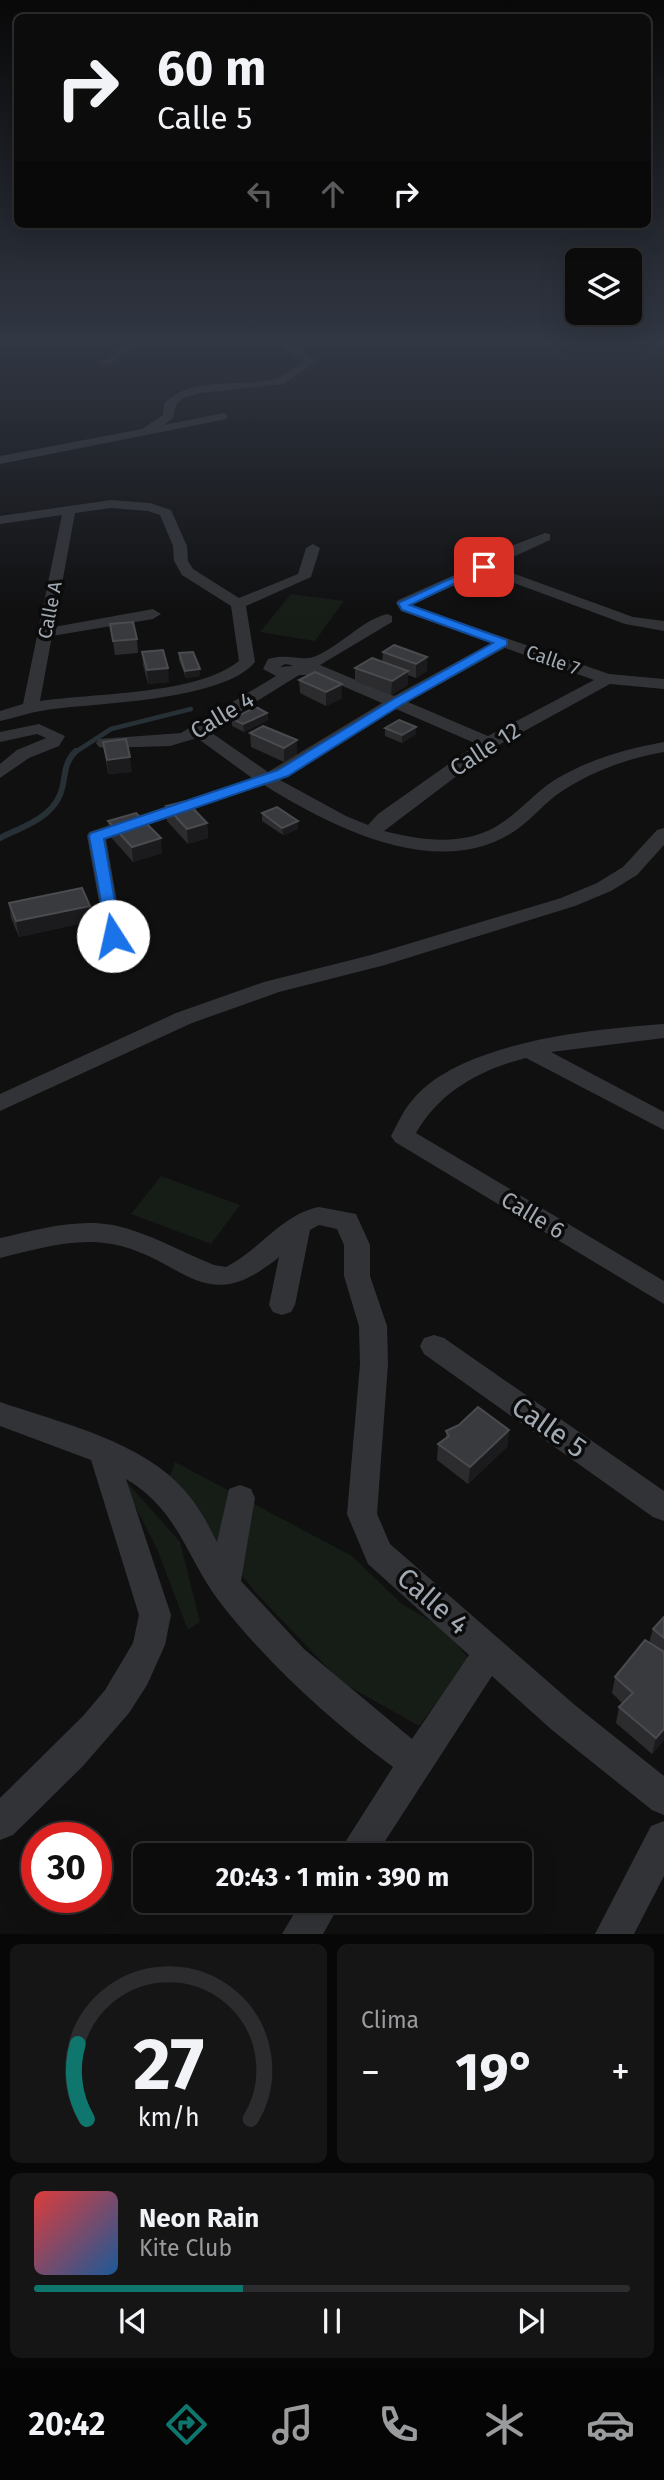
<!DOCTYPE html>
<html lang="es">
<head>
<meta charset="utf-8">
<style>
	:root { --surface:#0c0c0d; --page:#151516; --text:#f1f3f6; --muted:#9a9b9d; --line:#2c2c2e; --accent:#0f766e }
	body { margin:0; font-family:"Fira Sans",sans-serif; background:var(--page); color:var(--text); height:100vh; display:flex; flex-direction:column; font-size:26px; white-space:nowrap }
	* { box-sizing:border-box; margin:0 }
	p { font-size:23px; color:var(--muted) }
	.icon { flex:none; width:38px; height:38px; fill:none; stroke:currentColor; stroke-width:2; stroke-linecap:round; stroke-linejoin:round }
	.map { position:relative; height:1934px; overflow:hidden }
	.side { display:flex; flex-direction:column; gap:10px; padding:10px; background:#070707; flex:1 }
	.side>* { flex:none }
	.banner { position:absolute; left:14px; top:14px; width:637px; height:214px; border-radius:10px; box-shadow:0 7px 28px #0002,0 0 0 2px var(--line); background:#0c0c0d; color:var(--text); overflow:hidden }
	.buttons { position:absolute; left:565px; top:248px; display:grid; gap:14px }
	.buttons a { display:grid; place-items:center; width:77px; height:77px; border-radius:10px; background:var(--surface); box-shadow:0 7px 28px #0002,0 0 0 2px var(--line); font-size:35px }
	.speed { position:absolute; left:21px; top:1822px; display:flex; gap:14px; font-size:35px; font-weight:700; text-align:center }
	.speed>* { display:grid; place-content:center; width:91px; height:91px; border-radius:50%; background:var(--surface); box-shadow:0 7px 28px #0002,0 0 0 2px var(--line); line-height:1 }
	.speed .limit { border:10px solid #d22; background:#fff; color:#111 }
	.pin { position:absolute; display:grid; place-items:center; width:60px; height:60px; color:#fff; margin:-30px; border-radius:14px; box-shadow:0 4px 10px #0006 }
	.me { position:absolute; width:77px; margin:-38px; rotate:350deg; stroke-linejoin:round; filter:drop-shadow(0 0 5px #0008) }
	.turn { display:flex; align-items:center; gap:24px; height:147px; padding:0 28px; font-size:32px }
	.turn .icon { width:91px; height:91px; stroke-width:2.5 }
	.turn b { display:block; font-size:49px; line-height:60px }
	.lanes { display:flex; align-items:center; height:66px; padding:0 28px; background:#0003; justify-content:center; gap:35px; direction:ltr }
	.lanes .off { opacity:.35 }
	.big { font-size:52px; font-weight:700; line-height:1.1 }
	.side .tile { flex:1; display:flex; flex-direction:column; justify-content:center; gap:10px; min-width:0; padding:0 24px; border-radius:10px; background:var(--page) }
	.side .dial { align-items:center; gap:0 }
	.dial svg { height:182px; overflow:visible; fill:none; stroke:var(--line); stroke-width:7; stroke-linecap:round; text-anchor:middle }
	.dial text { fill:var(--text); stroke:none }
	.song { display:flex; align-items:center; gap:21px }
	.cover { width:84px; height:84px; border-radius:10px; background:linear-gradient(135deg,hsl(0 70% 55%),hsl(210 70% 35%)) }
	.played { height:7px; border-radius:4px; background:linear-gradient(90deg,var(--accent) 35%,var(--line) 35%) }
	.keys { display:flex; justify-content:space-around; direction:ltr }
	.heat { display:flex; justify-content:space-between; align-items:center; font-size:38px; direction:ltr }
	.side .tiles { flex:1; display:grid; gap:10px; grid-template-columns:1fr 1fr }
	.tile:last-child { grid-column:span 2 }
	.trip { position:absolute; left:133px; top:1843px; width:399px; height:70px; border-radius:10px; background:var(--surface); box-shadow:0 7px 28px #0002,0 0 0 2px var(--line); font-weight:700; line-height:70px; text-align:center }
	.tab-bar { display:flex; height:112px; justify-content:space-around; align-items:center; background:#050505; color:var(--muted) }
	.tab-bar .icon { width:49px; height:49px }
	.tab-bar .active { color:var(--accent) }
	.tab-bar b { font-size:32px; color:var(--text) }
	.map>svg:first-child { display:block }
</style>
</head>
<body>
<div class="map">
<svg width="664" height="1934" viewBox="0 0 664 1934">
	<rect width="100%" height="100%" fill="#101011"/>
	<g fill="#161c16">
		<polygon points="291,594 344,601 315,641 260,632"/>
		<polygon points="161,1176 240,1205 211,1244 131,1214"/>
		<polygon points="175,1462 352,1556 402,1604 443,1628 469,1659 419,1726 341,1682 256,1593 168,1481"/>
		<polygon points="117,1471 180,1542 200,1622 188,1630 157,1549"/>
	</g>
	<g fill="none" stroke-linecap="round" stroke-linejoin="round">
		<polyline stroke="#273035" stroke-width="4.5" points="74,753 111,729 191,709"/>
		<path stroke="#273035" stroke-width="6" d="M0,838C20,828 49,819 59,797C67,781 61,765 76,751"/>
		<g fill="#313336" fill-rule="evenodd">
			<polygon points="135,340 148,340 108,365 99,363"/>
			<path d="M286,340H297L292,345L314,359V363L284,384L201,393L183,398L176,405L173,418L164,425L223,413L227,415V419L0,464V456L142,429L163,415L164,404C190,375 241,388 275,379C284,377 295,367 303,361L282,348Z"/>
			<path d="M111,500L150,503L171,510L187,546L188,561L193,569L239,598L298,574L306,548L313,544L320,548L311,577L246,606L255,662C224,700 101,703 53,709C34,711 18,717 0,721V711L23,704L62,515L0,524V516ZM111,508L148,511L160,515L173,546L174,561L182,575L231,606L239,661C196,695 95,693 40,701L52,636L153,619L161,614L153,609L54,627L75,513Z"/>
			<path d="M545,533L550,534V540L493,566L633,617L664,621V631L625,624L484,572L411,605L609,674L664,679V689L610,684L495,747L384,831C422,841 469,847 503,822C521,810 535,793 553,781C587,760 625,749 664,742V752C625,759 587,773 555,796C540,808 527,824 510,834C434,880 330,826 264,785L106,839L123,936L113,942L106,940L87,836L89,832L252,778L197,738L170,746L105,748L99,747L96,743L99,739L181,733L276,676L263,669L268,659C289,653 303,662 316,656C340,646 361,621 387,614L392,616V622L320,665L394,696L491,643L401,611L396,603L398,600L479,564L488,555ZM505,648L594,680L488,736L408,702ZM285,664L291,665L292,666L280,667ZM299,675H317L382,703L268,772L209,731ZM396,709L477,744L378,814L368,825L346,816L280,780Z"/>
			<polygon points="39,724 65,736 59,746 29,758 0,778 0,764 17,750 46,738 37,734 0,742 0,732"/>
			<polygon points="664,828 664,845 637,875 611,891 575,906 385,965 279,992 192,1023 0,1111 0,1094 176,1013 264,982 371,955 561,898 597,883 623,867 657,830"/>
			<path d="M664,1024V1038L551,1052L664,1112V1130L526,1058C481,1069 439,1092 416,1133L664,1281V1304L395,1142L391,1136C397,1125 402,1113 410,1103C455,1042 593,1029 664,1024Z"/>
			<path d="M319,1207L356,1214L370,1245V1276L387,1326L388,1364L377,1514L390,1544L576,1706L664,1776V1815L652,1810L552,1730L492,1676L376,1855H337L393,1767C330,1720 271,1667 222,1605C186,1559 180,1511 126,1479L171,1615L165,1645L147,1685L129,1713L83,1766L13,1835L0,1840V1798L83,1716L105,1690L133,1643L139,1615L91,1460L0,1426V1402C61,1423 143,1441 186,1492C199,1507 208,1524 217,1542L229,1489L240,1485L251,1489L255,1498L241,1581L304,1649L412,1739L469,1655L368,1564L347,1514L360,1364L359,1326L344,1276V1245L337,1229L319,1225L310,1230L295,1305L291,1312L282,1315L273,1312L269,1305L279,1257C203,1320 185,1258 112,1244C75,1237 36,1249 0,1258V1238C36,1230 76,1218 113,1225C148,1232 181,1252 214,1265L226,1267C260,1250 282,1214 319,1207Z"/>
			<polygon points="434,1335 444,1338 664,1491 664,1521 653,1517 424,1354 420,1346 424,1338"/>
			<polygon points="664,1821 664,1876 634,1934 595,1934 651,1826"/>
			<polygon points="302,1900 342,1900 323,1934 282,1934"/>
		</g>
	</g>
	<g fill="#2c2c2f">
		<polygon points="110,624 137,639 138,653 115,655"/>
		<polygon points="142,652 169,682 148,684 143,665"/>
		<polygon points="383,652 427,657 427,671 416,678 408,675 408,685 391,695 355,681 355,668 382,662"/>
		<polygon points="179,653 200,669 200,676 186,678 179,660"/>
		<polygon points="299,680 342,684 342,698 326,706 300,693"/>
		<polygon points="267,713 268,720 244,732 232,726 232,719"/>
		<polygon points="263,726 297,754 284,762 251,747 250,733"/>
		<polygon points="385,728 416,734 402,743 385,736"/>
		<polygon points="103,742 132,772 108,774"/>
		<polygon points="166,806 207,823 208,838 188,844 167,821"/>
		<polygon points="262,813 298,829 283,835 262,821"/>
		<polygon points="108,821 162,853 133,862 110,836"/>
		<polygon points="9,903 90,906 92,921 19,937 11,918"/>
		<polygon points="509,1430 507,1447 468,1484 437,1460 438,1444 446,1439 446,1431"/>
		<polygon points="664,1617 664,1740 652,1754 616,1723 619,1707 623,1704 612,1693 615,1677 649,1643 653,1629"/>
	</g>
	<g fill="#1b1b1d">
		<polygon points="427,657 427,671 416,678 416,664"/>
		<polygon points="168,668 169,682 148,684 147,670"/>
		<polygon points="200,669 200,676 186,678 185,671"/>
		<polygon points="408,671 408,685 391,695 392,681"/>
		<polygon points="342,684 342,698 326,706 326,692"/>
		<polygon points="267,713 268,720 244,732 243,724"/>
		<polygon points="416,727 416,734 402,743 402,735"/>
		<polygon points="297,740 297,754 284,762 284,748"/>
		<polygon points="130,757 132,772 108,774 107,760"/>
		<polygon points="298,821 298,829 283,835 282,828"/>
		<polygon points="207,823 208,838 188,844 187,829"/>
		<polygon points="161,838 162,853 133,862 132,847"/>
		<polygon points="90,906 92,921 19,937 16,921"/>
		<polygon points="509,1430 507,1447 468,1484 470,1467"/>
		<polygon points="664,1729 664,1740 652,1754 656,1738"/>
	</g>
	<g fill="#383a3d" stroke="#494b4f" stroke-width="2">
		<polygon points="133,622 137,639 113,641 110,624"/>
		<polygon points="394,645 427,657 416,664 383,652"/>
		<polygon points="163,650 168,668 147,670 142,652"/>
		<polygon points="193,652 200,669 185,671 179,653"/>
		<polygon points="372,658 408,671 392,681 355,668"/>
		<polygon points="315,672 342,684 326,692 299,680"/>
		<polygon points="256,707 267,713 243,724 232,719"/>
		<polygon points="399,720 416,727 402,735 385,728"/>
		<polygon points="263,726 297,740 284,748 250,733"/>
		<polygon points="126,739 130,757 107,760 103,742"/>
		<polygon points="186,801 207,823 187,829 166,806"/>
		<polygon points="277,807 298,821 282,828 262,813"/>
		<polygon points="136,813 161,838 132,847 108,821"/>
		<polygon points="82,888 90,906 16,921 9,903"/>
		<polygon points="478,1407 509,1430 470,1467 438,1444 449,1436 446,1431 459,1425"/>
		<polygon points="664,1617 664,1638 653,1629"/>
		<polygon points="645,1640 664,1652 664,1729 656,1738 619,1707 633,1693 615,1677"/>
	</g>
	<linearGradient id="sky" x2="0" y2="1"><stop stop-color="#090909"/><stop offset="0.56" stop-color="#313743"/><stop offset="1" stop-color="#313743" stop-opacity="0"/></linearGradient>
	<rect width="664" height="611" fill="url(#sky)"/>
	<polygon fill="#1a73e8" stroke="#114b97" stroke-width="2" points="480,565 489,567 410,605 507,640 507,645 401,705 288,776 104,839 121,936 119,940 108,940 89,836 91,833 278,770 392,700 493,643 402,610 398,603"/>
	<g text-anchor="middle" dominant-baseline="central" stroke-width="7" stroke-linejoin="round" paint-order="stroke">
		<g font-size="19" fill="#a1a9b2" stroke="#0b0b0c">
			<text transform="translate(50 610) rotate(-79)">Calle A</text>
			<text transform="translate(553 660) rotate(19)">Calle 7</text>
		</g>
		<g font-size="23" fill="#a1a9b2" stroke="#0b0b0c">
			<text transform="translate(222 715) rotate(-31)">Calle 4</text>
			<text transform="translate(485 749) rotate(-33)">Calle 12</text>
			<text transform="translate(533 1215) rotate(31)">Calle 6</text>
		</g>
		<g font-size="28" fill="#a1a9b2" stroke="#0b0b0c">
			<text transform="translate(549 1427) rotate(35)">Calle 5</text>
			<text transform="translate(433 1601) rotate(41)">Calle 4</text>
		</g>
	</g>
</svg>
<div class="buttons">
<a><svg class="icon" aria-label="layers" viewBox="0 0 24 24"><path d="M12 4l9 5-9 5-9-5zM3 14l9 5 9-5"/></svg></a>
</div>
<div class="speed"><div class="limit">30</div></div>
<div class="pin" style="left:484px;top:567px;background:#d93025"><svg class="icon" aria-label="arrive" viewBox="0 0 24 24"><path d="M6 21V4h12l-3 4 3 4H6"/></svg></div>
<svg class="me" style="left:113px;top:936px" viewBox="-20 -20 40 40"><circle r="19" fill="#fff"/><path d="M0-13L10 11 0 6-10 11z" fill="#1a73e8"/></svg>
<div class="trip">20:43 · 1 min · 390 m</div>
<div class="banner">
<div class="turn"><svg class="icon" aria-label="right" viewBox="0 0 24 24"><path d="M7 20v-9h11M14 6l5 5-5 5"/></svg><div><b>60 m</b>Calle 5</div></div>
<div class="lanes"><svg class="icon off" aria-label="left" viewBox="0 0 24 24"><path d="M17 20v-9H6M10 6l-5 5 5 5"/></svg><svg class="icon off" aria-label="ahead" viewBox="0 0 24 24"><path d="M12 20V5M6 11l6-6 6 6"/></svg><svg class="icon" aria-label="right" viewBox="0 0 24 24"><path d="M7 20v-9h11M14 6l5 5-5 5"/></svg></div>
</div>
</div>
<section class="side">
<div class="tiles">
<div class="tile dial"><svg viewBox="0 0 100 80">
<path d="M14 69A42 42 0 1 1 86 69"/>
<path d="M14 69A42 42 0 0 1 10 36" stroke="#0f766e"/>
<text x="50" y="56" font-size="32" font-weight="700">27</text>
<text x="50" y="72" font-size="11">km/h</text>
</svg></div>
<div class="tile"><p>Clima</p>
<div class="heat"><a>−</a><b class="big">19°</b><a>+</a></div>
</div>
<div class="tile">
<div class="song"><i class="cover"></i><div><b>Neon Rain</b><p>Kite Club</p></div></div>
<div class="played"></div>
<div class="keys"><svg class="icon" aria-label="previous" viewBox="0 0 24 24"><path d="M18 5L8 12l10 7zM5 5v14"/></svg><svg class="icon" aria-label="pause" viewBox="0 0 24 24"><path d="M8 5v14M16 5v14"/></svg><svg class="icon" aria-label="next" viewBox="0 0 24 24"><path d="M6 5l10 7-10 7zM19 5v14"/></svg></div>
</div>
</div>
</section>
<nav class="tab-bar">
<b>20:42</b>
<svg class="icon active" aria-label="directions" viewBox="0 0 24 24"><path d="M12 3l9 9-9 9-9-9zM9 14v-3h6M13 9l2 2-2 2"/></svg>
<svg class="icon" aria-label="music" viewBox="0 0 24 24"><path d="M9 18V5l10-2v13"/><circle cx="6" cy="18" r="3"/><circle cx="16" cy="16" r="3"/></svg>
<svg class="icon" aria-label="phone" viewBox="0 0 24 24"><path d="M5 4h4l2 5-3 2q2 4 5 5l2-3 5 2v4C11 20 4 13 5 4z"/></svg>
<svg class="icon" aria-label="climate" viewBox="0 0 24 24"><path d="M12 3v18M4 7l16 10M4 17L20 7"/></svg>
<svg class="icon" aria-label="car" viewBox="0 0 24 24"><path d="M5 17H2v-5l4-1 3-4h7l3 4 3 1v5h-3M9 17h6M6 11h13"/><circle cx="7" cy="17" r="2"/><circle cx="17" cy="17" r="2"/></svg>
</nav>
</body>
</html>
